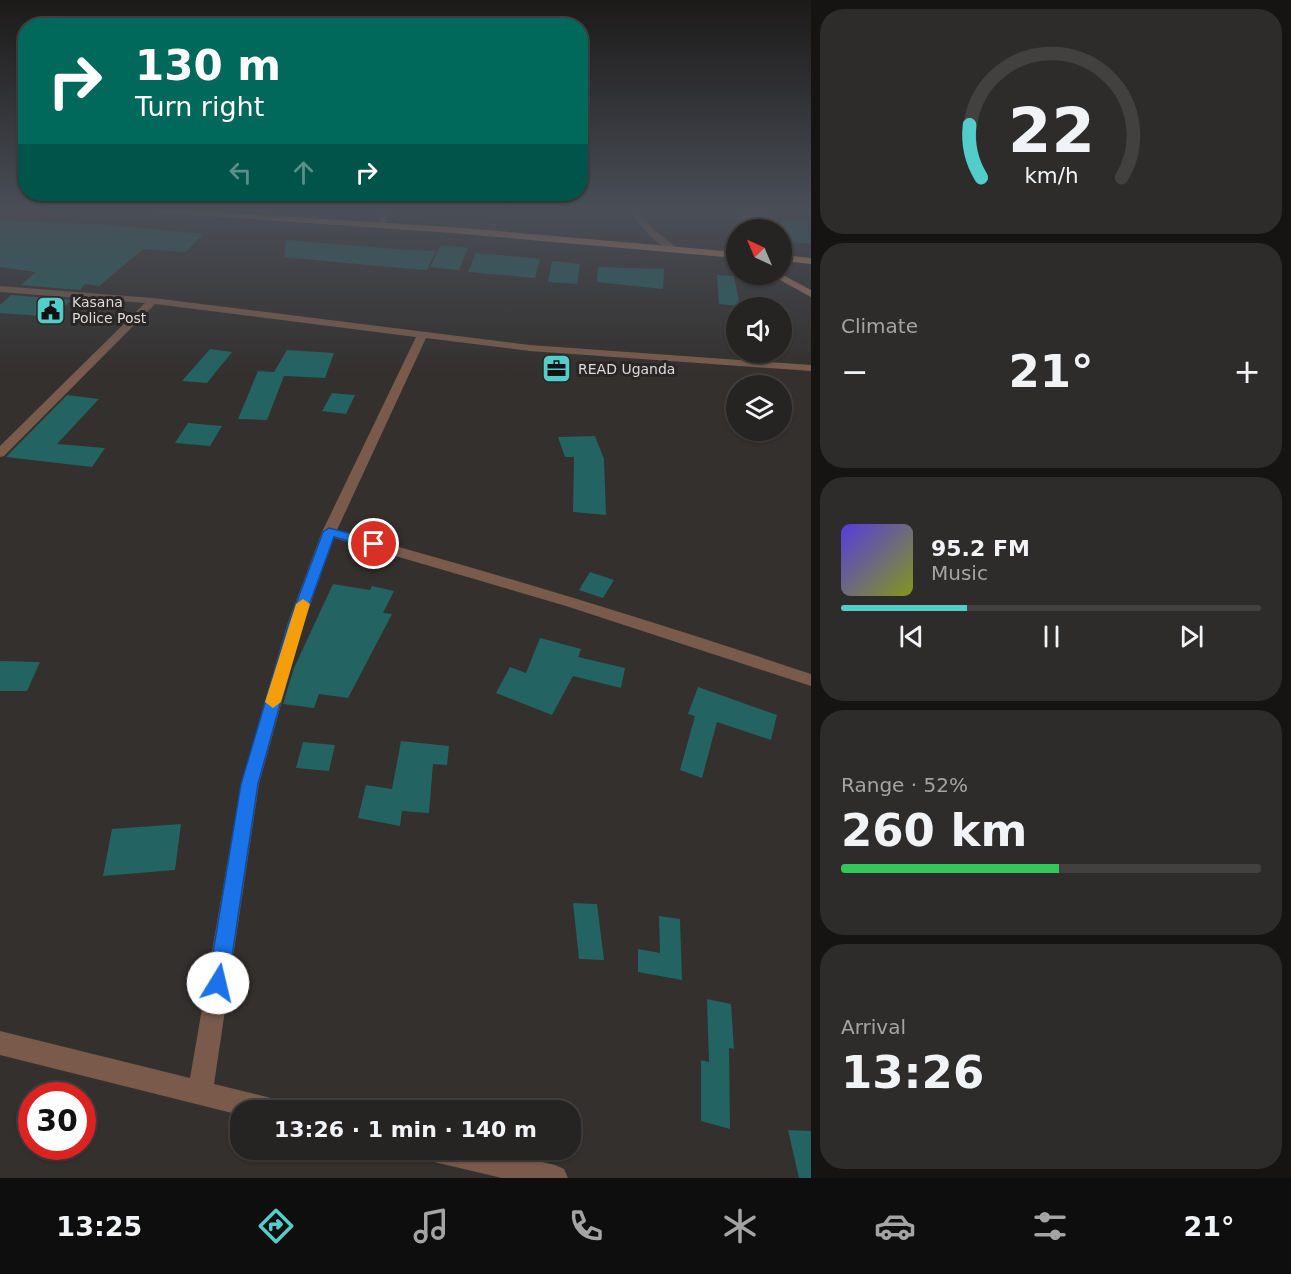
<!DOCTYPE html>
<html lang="en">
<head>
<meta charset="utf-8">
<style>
	:root { --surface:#262422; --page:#2e2c2a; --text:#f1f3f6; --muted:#a4a4a5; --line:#424140; --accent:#53cdca }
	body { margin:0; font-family:"DejaVu Sans",sans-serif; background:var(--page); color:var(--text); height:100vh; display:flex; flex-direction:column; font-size:22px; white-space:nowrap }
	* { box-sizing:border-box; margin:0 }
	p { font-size:20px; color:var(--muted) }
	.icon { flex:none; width:33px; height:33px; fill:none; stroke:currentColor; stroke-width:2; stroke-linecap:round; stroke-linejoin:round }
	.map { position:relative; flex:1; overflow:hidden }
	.panel { display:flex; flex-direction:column; gap:9px; padding:9px; background:#151413; width:480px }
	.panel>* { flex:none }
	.guide { position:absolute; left:18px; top:18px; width:570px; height:183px; border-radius:24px; box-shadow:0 2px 4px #0004,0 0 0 2px var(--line); background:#00695c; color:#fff; overflow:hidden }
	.needle { width:39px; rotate:316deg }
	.fabs { position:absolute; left:726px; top:219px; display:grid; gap:12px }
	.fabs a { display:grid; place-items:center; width:66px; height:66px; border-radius:50%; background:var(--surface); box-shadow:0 2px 4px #0004,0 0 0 2px var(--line); font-size:30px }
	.speed { position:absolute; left:18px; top:1082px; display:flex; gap:12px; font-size:30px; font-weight:700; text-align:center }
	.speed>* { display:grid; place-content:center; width:78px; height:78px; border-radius:50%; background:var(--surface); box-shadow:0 2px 4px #0004,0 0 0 2px var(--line); line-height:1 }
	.speed .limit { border:9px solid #d22; background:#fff; color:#111 }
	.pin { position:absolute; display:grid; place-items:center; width:51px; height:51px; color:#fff; margin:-26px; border:3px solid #fff; border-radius:50%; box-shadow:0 2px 6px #0007 }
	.me { position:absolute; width:66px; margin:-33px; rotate:9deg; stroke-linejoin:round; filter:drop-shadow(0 0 4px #0008) }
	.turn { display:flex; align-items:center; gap:21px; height:126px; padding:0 18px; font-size:27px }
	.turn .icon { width:78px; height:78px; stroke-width:2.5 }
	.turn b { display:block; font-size:42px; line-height:51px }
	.lanes { display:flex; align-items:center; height:57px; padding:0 18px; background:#0003; justify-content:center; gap:30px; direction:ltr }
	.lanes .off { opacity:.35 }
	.big { font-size:45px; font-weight:700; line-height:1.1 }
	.panel .widget { flex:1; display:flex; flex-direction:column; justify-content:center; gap:9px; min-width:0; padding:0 21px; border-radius:24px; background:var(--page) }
	.panel .dial { align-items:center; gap:0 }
	.dial svg { height:156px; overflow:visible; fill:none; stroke:var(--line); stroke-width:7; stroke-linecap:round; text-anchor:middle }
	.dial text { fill:var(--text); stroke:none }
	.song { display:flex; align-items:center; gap:18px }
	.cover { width:72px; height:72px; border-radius:9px; background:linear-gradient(135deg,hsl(250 70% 55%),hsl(70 70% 35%)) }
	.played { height:6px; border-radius:3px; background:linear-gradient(90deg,var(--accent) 30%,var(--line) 30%) }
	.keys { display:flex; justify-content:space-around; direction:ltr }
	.heat { display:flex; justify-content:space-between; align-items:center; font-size:33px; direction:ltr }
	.charge { height:9px; border-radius:4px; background:linear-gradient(90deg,#34c759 52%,var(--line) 0) }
	.trip { position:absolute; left:230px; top:1100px; width:351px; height:60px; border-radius:24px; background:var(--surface); box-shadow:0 2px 4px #0004,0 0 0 2px var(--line); font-weight:700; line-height:60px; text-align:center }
	.tab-bar { display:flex; height:96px; justify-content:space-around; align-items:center; background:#0f0e0e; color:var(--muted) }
	.tab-bar .icon { width:42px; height:42px }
	.tab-bar .current { color:var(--accent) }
	.tab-bar b { font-size:27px; color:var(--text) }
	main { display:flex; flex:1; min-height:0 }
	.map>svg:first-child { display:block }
</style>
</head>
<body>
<main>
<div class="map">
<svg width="811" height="1178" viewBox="0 0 811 1178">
	<rect width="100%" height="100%" fill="#33302e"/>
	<polygon fill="#413834" points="401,214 506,224 505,231 398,221"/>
	<g fill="#236361">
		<polygon points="750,210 769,210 774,230 756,230"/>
		<polygon points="782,219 807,221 811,244 782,241"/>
		<polygon points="0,220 112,225 203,234 186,252 143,249 99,286 85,284 80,290 21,285 36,272 0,267"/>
		<polygon points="286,240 408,250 436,251 427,270 411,269 284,257"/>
		<polygon points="441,245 468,248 459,270 430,267"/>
		<polygon points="476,253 522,257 540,259 535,278 468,272"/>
		<polygon points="552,261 580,264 577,284 548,282"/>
		<polygon points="598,267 664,269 663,289 597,282"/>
		<polygon points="717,275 734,276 740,306 719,304"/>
		<polygon points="11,295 71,300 55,317 0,313 0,305"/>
		<polygon points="210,349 232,352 207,383 182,381"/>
		<polygon points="287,350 334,353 325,378 284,376 267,420 238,419 258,371 274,372"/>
		<polygon points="332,393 355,395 346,414 322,411"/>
		<polygon points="67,395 99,399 57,444 105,448 92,467 6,457"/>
		<polygon points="188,423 222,426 210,446 175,443"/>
		<polygon points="595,436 604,459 606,515 573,512 574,457 565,457 558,437"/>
		<polygon points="590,572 614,580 603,598 579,590"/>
		<polygon points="333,584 370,590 372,586 394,591 383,613 392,614 348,698 319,694 314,708 283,704 294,668"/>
		<polygon points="540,638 581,649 578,657 625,668 621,688 573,676 552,715 496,693 510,667 526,673"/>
		<polygon points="0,661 40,662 27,691 0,691"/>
		<polygon points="698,687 777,715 771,740 717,722 702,778 680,770 695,716 688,714"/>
		<polygon points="401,741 449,746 447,765 433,764 429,813 402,811 400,826 358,818 366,785 392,789"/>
		<polygon points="303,742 335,745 329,771 296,768"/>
		<polygon points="181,824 175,870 103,876 112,829"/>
		<polygon points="573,903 597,904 604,960 579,959"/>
		<polygon points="659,916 680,919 682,980 638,972 638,949 660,953"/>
		<polygon points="707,999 731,1004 734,1049 729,1048 730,1129 701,1121 701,1060 709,1062"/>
		<polygon points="788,1130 811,1131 811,1178 799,1178"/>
	</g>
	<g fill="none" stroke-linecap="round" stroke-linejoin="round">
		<g fill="#7a5b4b" fill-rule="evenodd">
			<path d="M629,210H637L654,230L675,246V250C659,251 638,222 629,210Z"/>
			<polygon points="740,210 748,210 754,230 746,230"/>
			<path d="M0,286L153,298L530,345L811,365V371L530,351L426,338L337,530C496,573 654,621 811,674V686L566,606L334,538L303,625L259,784L214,1084L271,1098L280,1101L283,1110H240V1115L0,1055V1031L190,1078L241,784L287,625L322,532L416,337L155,304L4,456L0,457V446L145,303L0,292Z"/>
			<polygon points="421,1149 487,1149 555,1165 564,1169 568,1178 502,1178 434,1162 425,1158"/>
		</g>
		<g fill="#a37258" fill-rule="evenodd">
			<polygon points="384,210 392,210 383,227 377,227"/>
			<polygon points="769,274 781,274 811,290 811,297"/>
		</g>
		<g fill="#c28361" fill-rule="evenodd">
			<polygon points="146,210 182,210 452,227 736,252 736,258 452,233 150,212"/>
			<polygon points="782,255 811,258 811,264 782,261"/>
		</g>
	</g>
	<linearGradient id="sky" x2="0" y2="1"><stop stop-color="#1c1a19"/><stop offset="0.56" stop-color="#4a4e57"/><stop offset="1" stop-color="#4a4e57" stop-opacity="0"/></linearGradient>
	<rect width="811" height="375" fill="url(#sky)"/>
	<polygon fill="#1a73e8" stroke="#114b97" stroke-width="1.5" points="329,528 379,541 381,544 374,548 334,537 302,625 258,784 228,983 225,990 218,993 211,990 208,983 241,784 288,625 323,532"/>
	<polygon fill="#f59e0b" points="303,599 310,604 281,702 273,708 265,702 296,604"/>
	<defs>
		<symbol id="civic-square" viewBox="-11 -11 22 22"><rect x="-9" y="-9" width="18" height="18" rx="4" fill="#53cdca" stroke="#292625"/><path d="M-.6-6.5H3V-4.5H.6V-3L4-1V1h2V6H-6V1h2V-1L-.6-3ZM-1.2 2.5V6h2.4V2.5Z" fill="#111"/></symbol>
		<symbol id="office-square" viewBox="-11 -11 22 22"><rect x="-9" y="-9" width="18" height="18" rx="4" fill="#53cdca" stroke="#292625"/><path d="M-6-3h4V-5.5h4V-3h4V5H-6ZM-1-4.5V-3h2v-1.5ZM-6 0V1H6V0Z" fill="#111"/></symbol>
	</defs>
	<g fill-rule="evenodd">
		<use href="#civic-square" x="34" y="294" width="33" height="33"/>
		<use href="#office-square" x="540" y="352" width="33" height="33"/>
	</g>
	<g text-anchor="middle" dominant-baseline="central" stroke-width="6" stroke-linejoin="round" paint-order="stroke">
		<g font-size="14" fill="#dddbda" stroke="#292625" text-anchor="start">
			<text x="72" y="302">Kasana<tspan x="72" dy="16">Police Post</tspan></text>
			<text x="578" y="369">READ Uganda</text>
		</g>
	</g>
</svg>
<div class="fabs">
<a><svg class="needle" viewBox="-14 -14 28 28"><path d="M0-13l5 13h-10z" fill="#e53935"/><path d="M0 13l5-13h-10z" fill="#a4a4a5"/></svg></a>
<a><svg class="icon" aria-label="sound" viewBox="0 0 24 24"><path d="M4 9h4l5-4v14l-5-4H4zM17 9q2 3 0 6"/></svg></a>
<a><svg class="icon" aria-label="layers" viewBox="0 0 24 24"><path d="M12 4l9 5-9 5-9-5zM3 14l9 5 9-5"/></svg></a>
</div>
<div class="speed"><div class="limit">30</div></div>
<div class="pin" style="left:374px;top:544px;background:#d93025"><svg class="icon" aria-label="arrive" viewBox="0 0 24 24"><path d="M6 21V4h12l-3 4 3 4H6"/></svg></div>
<svg class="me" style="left:218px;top:983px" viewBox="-20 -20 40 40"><circle r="19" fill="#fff"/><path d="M0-13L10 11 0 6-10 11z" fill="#1a73e8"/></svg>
<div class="trip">13:26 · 1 min · 140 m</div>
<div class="guide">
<div class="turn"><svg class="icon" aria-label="right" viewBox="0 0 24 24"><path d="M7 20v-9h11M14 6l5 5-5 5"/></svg><div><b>130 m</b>Turn right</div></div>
<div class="lanes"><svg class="icon off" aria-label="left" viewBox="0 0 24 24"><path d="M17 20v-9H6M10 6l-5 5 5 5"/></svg><svg class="icon off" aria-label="ahead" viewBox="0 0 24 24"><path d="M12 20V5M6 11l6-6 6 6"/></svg><svg class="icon" aria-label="right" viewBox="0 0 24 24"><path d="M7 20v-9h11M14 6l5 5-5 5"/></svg></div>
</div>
</div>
<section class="panel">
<div class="widget dial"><svg viewBox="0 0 100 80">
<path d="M14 69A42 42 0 1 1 86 69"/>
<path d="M14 69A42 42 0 0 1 8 42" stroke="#53cdca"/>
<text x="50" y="56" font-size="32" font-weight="700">22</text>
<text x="50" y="72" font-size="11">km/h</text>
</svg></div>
<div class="widget"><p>Climate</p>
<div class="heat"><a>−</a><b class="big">21°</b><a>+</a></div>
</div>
<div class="widget">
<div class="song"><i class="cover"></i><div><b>95.2 FM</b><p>Music</p></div></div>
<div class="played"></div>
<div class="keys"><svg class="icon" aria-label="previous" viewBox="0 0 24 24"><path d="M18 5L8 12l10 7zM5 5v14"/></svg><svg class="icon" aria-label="pause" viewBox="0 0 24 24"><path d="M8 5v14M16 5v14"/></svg><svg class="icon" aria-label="next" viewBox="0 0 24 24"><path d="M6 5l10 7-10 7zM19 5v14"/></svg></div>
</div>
<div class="widget"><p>Range · 52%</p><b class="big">260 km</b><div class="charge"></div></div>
<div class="widget"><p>Arrival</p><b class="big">13:26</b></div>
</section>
</main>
<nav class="tab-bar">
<b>13:25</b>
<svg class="icon current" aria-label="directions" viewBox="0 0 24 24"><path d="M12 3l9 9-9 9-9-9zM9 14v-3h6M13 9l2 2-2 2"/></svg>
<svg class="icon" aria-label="music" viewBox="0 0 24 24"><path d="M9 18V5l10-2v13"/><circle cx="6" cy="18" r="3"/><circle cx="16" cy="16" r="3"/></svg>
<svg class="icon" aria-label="phone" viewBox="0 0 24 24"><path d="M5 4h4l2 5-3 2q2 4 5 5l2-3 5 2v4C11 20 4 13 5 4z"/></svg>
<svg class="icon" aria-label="climate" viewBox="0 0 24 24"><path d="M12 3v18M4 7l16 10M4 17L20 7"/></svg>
<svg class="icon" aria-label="car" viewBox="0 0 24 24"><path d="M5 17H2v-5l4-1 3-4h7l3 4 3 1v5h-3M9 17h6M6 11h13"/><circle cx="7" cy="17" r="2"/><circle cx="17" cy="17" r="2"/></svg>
<svg class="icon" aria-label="filters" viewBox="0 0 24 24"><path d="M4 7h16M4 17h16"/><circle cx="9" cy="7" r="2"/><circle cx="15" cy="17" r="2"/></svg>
<b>21°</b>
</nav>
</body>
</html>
